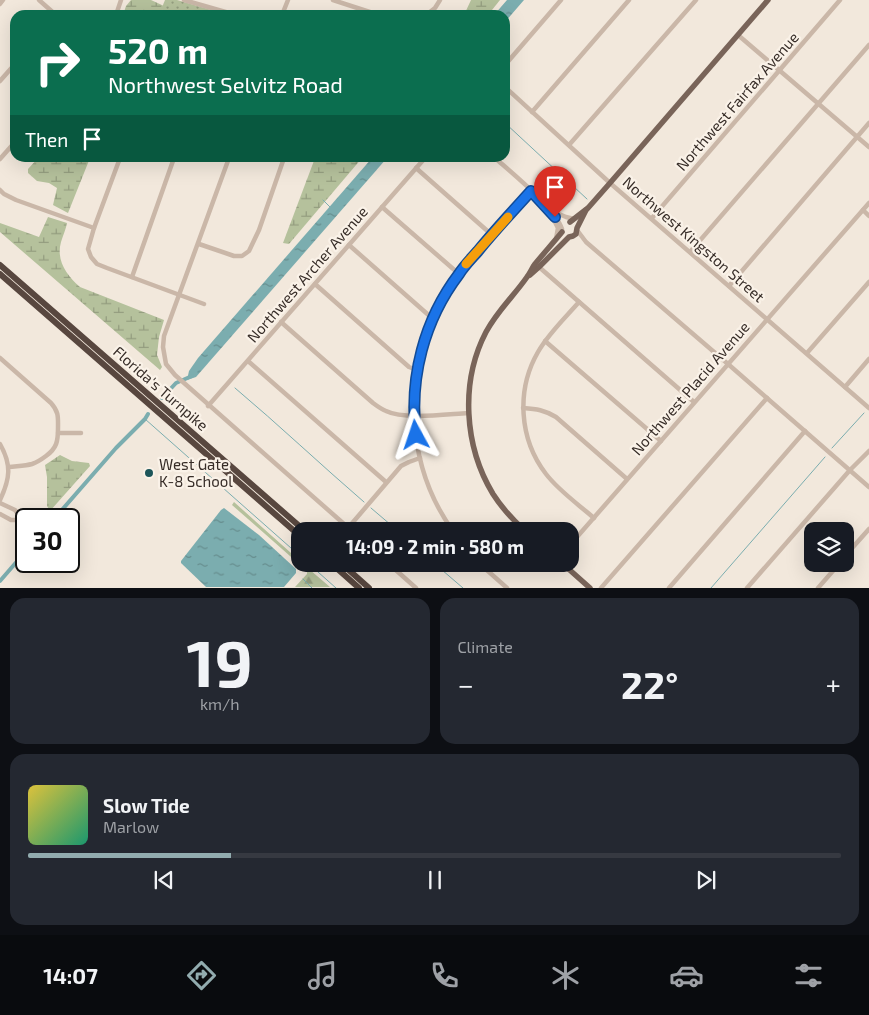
<!DOCTYPE html>
<html lang="en">
<head>
<meta charset="utf-8">
<style>
	:root { --surface:#171b24; --page:#242831; --text:#f1f3f6; --muted:#9ea1a6; --line:#363941; --accent:#92acaf }
	body { margin:0; font-family:"Exo 2",sans-serif; background:var(--page); color:var(--text); height:100vh; display:flex; flex-direction:column; font-size:19px; white-space:nowrap }
	* { box-sizing:border-box; margin:0 }
	p { font-size:16px; color:var(--muted) }
	.icon { flex:none; width:28px; height:28px; fill:none; stroke:currentColor; stroke-width:2; stroke-linecap:round; stroke-linejoin:round }
	.map { position:relative; height:588px; overflow:hidden }
	.panel { display:flex; flex-direction:column; gap:10px; padding:10px; background:#0d0f14; flex:1 }
	.panel>* { flex:none }
	.guide { position:absolute; left:10px; top:10px; width:500px; height:152px; border-radius:15px; box-shadow:0 5px 20px #0002; background:#0b6e4f; color:#fff; overflow:hidden }
	.fabs { position:absolute; left:804px; top:522px; display:grid; gap:10px }
	.fabs a { display:grid; place-items:center; width:50px; height:50px; border-radius:10px; background:var(--surface); box-shadow:0 5px 20px #0002; font-size:25px }
	.speed { position:absolute; left:15px; top:508px; display:flex; gap:10px; font-size:25px; font-weight:700; text-align:center }
	.speed>* { display:grid; place-content:center; width:65px; height:65px; border-radius:50%; background:var(--surface); box-shadow:0 5px 20px #0002; line-height:1 }
	.speed .limit { border:2px solid #111; border-radius:8px; background:#fff; color:#111 }
	.pin { position:absolute; display:grid; place-items:center; width:42px; height:42px; color:#fff; margin:-51px -21px; border-radius:50% 50% 50% 0; rotate:-45deg; box-shadow:0 0 5px #0007 }
	.pin .icon { rotate:45deg }
	.me { position:absolute; width:55px; margin:-28px; rotate:355deg; stroke-linejoin:round; filter:drop-shadow(0 0 4px #0008) }
	.turn { display:flex; align-items:center; gap:18px; height:105px; padding:0 15px; font-size:22px }
	.turn .icon { width:65px; height:65px; stroke-width:2.5 }
	.turn b { display:block; font-size:35px; line-height:42px }
	.then { display:flex; align-items:center; height:48px; padding:0 15px; background:#0003; gap:10px; font-size:19px }
	.big { font-size:38px; font-weight:700; line-height:1.1 }
	.panel .card { flex:1; display:flex; flex-direction:column; justify-content:center; gap:8px; min-width:0; padding:0 18px; border-radius:15px; background:var(--page) }
	.panel .dial { align-items:center; gap:0 }
	.dial b { font-size:65px; line-height:1 }
	.song { display:flex; align-items:center; gap:15px }
	.cover { width:60px; height:60px; border-radius:8px; background:linear-gradient(135deg,hsl(50 70% 55%),hsl(160 70% 35%)) }
	.played { height:5px; border-radius:2px; background:linear-gradient(90deg,var(--accent) 25%,var(--line) 25%) }
	.keys { display:flex; justify-content:space-around; direction:ltr }
	.heat { display:flex; justify-content:space-between; align-items:center; font-size:28px; direction:ltr }
	.panel .tiles { flex:1; display:grid; gap:10px; grid-template-columns:1fr 1fr }
	.card:last-child { grid-column:span 2 }
	.trip { position:absolute; left:291px; top:522px; width:288px; height:50px; border-radius:15px; background:var(--surface); box-shadow:0 5px 20px #0002; font-weight:700; line-height:50px; text-align:center }
	.dock { display:flex; height:80px; justify-content:space-around; align-items:center; background:#090b0e; color:var(--muted) }
	.dock .icon { width:35px; height:35px }
	.dock .on { color:var(--accent) }
	.dock b { font-size:22px; color:var(--text) }
	.map>svg:first-child { display:block }
</style>
</head>
<body>
<div class="map">
<svg width="869" height="588" viewBox="0 0 869 588">
	<defs>
		<pattern id="grass-dots" width="8" height="8" patternUnits="userSpaceOnUse" patternTransform="scale(1.25)"><rect width="8" height="8" fill="#b5c19c"/><path d="M2 2h.1M6 6h.1" fill="none" stroke="#949d7f" stroke-width="1.8" stroke-linecap="round"/></pattern>
		<pattern id="forest-firs" width="22" height="20" patternUnits="userSpaceOnUse" patternTransform="scale(1.25)"><rect width="22" height="20" fill="#b5c19c"/><path d="M5 1l3.5 6h-7zM16 11l3.5 6h-7z" fill="#949d7f"/></pattern>
		<pattern id="wetland-marsh" width="20" height="14" patternUnits="userSpaceOnUse" patternTransform="scale(1.25)"><rect width="20" height="14" fill="#b5c19c"/><path d="M1 5h8M5 5V1M11 12h8M15 12V8" fill="none" stroke="#949d7f"/></pattern>
		<pattern id="water-ripples" width="26" height="14" patternUnits="userSpaceOnUse" patternTransform="scale(1.25)"><rect width="26" height="14" fill="#7badaf"/><path d="M2 4q2-2 4 0t4 0M15 11q2-2 4 0t4 0" fill="none" stroke="#668d8e"/></pattern>
	</defs>
	<rect width="100%" height="100%" fill="#f2e8dc"/>
	<polygon fill="url(#grass-dots)" points="165,0 177,0 229,15 161,15 163,6 163,5"/>
	<polygon fill="url(#forest-firs)" points="234,502 300,561 300,564 303,564 330,587 295,587 307,574 307,571 232,505"/>
	<g fill="url(#wetland-marsh)">
		<polygon points="131,0 151,0 164,6 161,15 123,15 126,6"/>
		<polygon points="471,0 500,0 488,15 464,15"/>
		<polygon points="38,158 90,158 68,213 53,205 57,188 49,183 37,181 28,173 28,169"/>
		<polygon points="315,158 362,158 289,244 283,243"/>
		<path d="M48,217L67,223C66,229 63,235 61,242C56,260 66,275 80,287L164,320L159,337L157,355L162,367L160,370L0,232V223L39,237Z"/>
		<polygon points="60,455 72,461 89,463 90,466 50,511 47,506 47,477 45,465"/>
	</g>
	<g fill="url(#water-ripples)">
		<polygon points="507,0 524,0 505,22 505,15 494,15"/>
		<polygon points="372,158 387,158 196,377 187,380 189,371 198,358"/>
		<polygon points="224,508 259,535 296,569 296,573 284,587 206,587 181,563 181,561 221,510"/>
	</g>
	<g fill="none" stroke-linecap="round" stroke-linejoin="round">
		<g stroke="#7badaf" stroke-width="1">
			<polyline points="505,123 587,199"/>
			<polyline points="323,200 330,207"/>
			<path d="M235,388C279,425 321,465 364,502"/>
			<polyline points="145,419 300,556"/>
			<polyline points="832,448 864,413"/>
			<polyline points="371,508 398,531"/>
			<polyline points="309,564 336,588"/>
			<polyline points="435,564 463,588"/>
			<polyline points="303,579 312,588"/>
			<polyline points="711,588 825,457"/>
		</g>
		<g stroke="#7badaf" stroke-width="4">
			<polyline points="162,398 176,383 192,376"/>
			<polyline points="54,519 116,448 145,419 148,414"/>
			<polyline points="0,581 26,551"/>
		</g>
		<g stroke="#cab7a8" stroke-width="4.5">
			<polyline points="39,0 56,15"/>
			<polyline points="184,0 236,15"/>
			<polyline points="333,0 379,15"/>
			<polyline points="0,4 3,0"/>
			<polyline points="116,15 121,0"/>
			<polyline points="282,15 288,0"/>
			<polyline points="426,15 435,8 440,0"/>
			<polyline points="738,35 869,147"/>
			<polyline points="505,65 561,0"/>
			<polyline points="0,81 15,64"/>
			<polyline points="505,87 610,183 869,408"/>
			<polyline points="532,112 629,0"/>
			<polyline points="569,145 696,0"/>
			<polyline points="120,158 94,228 88,249 91,257 97,264 107,268 204,304"/>
			<polyline points="229,158 164,336 163,347 166,364 175,375 352,531"/>
			<path d="M495,158C512,173 555,208 562,229"/>
			<polyline points="0,159 15,142"/>
			<polyline points="416,168 492,235"/>
			<polyline points="0,190 4,194 16,200 94,228"/>
			<polyline points="382,207 459,274"/>
			<polyline points="863,210 869,216"/>
			<polyline points="552,211 566,217 574,219"/>
			<polyline points="553,218 558,228 556,239"/>
			<polyline points="652,218 840,0"/>
			<polyline points="577,230 586,242 728,364 869,487"/>
			<polyline points="199,244 234,256 242,256 249,251 259,230 284,158"/>
			<polyline points="349,245 433,319"/>
			<polyline points="690,252 869,45"/>
			<polyline points="539,267 694,402"/>
			<polyline points="132,277 174,158"/>
			<polyline points="315,284 409,367 417,370"/>
			<polyline points="729,286 869,123"/>
			<path d="M579,302C565,318 548,334 538,352C516,390 519,439 546,474C559,491 578,504 594,518"/>
			<path d="M281,322L373,403C377,406 381,409 386,411C404,420 448,414 468,413"/>
			<polyline points="545,341 661,441"/>
			<polyline points="807,353 869,282"/>
			<path d="M0,358L51,403C59,412 58,417 58,428C58,441 57,448 46,456C42,459 38,462 32,464C25,466 16,466 9,467"/>
			<polyline points="248,361 386,482"/>
			<polyline points="845,387 869,359"/>
			<polyline points="208,406 425,158"/>
			<path d="M523,408C537,409 544,410 556,417L627,479"/>
			<polyline points="58,433 81,433"/>
			<path d="M0,444C12,465 10,479 0,500"/>
			<polyline points="0,503 15,510 19,515 17,520 11,520 0,514"/>
			<polyline points="348,528 401,466 409,462 420,458"/>
			<path d="M453,531C406,466 401,373 440,303C463,262 500,226 531,191"/>
			<polyline points="570,545 869,203"/>
			<polyline points="845,556 869,529"/>
			<polyline points="389,564 416,588"/>
			<polyline points="480,564 507,588"/>
			<polyline points="601,588 767,398"/>
			<polyline points="669,588 805,431"/>
			<polyline points="747,588 850,470 869,451"/>
			<polyline points="818,588 839,564"/>
		</g>
		<g stroke="#796459" stroke-width="5.5">
			<polyline points="570,222 588,208 610,183 768,0"/>
			<polyline points="530,275 539,267 569,237 573,236 576,234 577,228 586,210"/>
			<path d="M525,531C513,520 502,508 493,494C464,446 460,382 486,332C498,310 513,297 527,277C530,273 532,268 535,264C544,253 553,243 562,232"/>
			<polyline points="563,564 590,588"/>
		</g>
		<g stroke="#58473f" stroke-width="6">
			<polyline points="0,265 305,531"/>
			<polyline points="0,274 300,536"/>
			<polyline points="332,564 359,588"/>
			<polyline points="342,564 369,588"/>
		</g>
	</g>
	<g fill="none" stroke-linecap="round" stroke-linejoin="round">
		<defs>
			<path id="route" d="M416,435C409,378 424,320 459,274C464,266 472,258 478,251C495,230 513,211 531,191L555,217"/>
		</defs>
		<use href="#route" stroke="#114b97" stroke-width="12"/>
		<use href="#route" stroke="#1a73e8" stroke-width="9"/>
		<polyline stroke="#f59e0b" stroke-width="9" points="466,264 508,217"/>
	</g>
	<circle fill="#1d5559" stroke="#faf2e8" stroke-width="2" cx="149" cy="473" r="5"/>
	<g text-anchor="middle" dominant-baseline="central" stroke-width="4.5" stroke-linejoin="round" paint-order="stroke">
		<g font-size="15" fill="#372d28" stroke="#faf2e8">
			<text transform="translate(737 101) rotate(-49)">Northwest Fairfax Avenue</text>
			<text transform="translate(694 239) rotate(41)">Northwest Kingston Street</text>
			<text transform="translate(307 274) rotate(-49)">Northwest Archer Avenue</text>
			<text transform="translate(161 388) rotate(41)">Florida's Turnpike</text>
			<text transform="translate(690 388) rotate(-49)">Northwest Placid Avenue</text>
		</g>
		<g font-size="15" fill="#372d28" stroke="#faf2e8" text-anchor="start">
			<text x="159" y="464">West Gate<tspan x="159" dy="17">K-8 School</tspan></text>
		</g>
	</g>
</svg>
<div class="fabs">
<a><svg class="icon" aria-label="layers" viewBox="0 0 24 24"><path d="M12 4l9 5-9 5-9-5zM3 14l9 5 9-5"/></svg></a>
</div>
<div class="speed"><div class="limit">30</div></div>
<div class="pin" style="left:555px;top:217px;background:#d93025"><svg class="icon" aria-label="arrive" viewBox="0 0 24 24"><path d="M6 21V4h12l-3 4 3 4H6"/></svg></div>
<svg class="me" style="left:416px;top:435px" viewBox="-20 -20 40 40"><path d="M0-17L14 15 0 8-14 15z" fill="#1a73e8" stroke="#fff" stroke-width="4"/></svg>
<div class="trip">14:09 · 2 min · 580 m</div>
<div class="guide">
<div class="turn"><svg class="icon" aria-label="right" viewBox="0 0 24 24"><path d="M7 20v-9h11M14 6l5 5-5 5"/></svg><div><b>520 m</b>Northwest Selvitz Road</div></div>
<div class="then">Then<svg class="icon" aria-label="arrive" viewBox="0 0 24 24"><path d="M6 21V4h12l-3 4 3 4H6"/></svg></div>
</div>
</div>
<section class="panel">
<div class="tiles">
<div class="card dial"><b>19</b><p>km/h</p></div>
<div class="card"><p>Climate</p>
<div class="heat"><a>−</a><b class="big">22°</b><a>+</a></div>
</div>
<div class="card">
<div class="song"><i class="cover"></i><div><b>Slow Tide</b><p>Marlow</p></div></div>
<div class="played"></div>
<div class="keys"><svg class="icon" aria-label="previous" viewBox="0 0 24 24"><path d="M18 5L8 12l10 7zM5 5v14"/></svg><svg class="icon" aria-label="pause" viewBox="0 0 24 24"><path d="M8 5v14M16 5v14"/></svg><svg class="icon" aria-label="next" viewBox="0 0 24 24"><path d="M6 5l10 7-10 7zM19 5v14"/></svg></div>
</div>
</div>
</section>
<nav class="dock">
<b>14:07</b>
<svg class="icon on" aria-label="directions" viewBox="0 0 24 24"><path d="M12 3l9 9-9 9-9-9zM9 14v-3h6M13 9l2 2-2 2"/></svg>
<svg class="icon" aria-label="music" viewBox="0 0 24 24"><path d="M9 18V5l10-2v13"/><circle cx="6" cy="18" r="3"/><circle cx="16" cy="16" r="3"/></svg>
<svg class="icon" aria-label="phone" viewBox="0 0 24 24"><path d="M5 4h4l2 5-3 2q2 4 5 5l2-3 5 2v4C11 20 4 13 5 4z"/></svg>
<svg class="icon" aria-label="climate" viewBox="0 0 24 24"><path d="M12 3v18M4 7l16 10M4 17L20 7"/></svg>
<svg class="icon" aria-label="car" viewBox="0 0 24 24"><path d="M5 17H2v-5l4-1 3-4h7l3 4 3 1v5h-3M9 17h6M6 11h13"/><circle cx="7" cy="17" r="2"/><circle cx="17" cy="17" r="2"/></svg>
<svg class="icon" aria-label="filters" viewBox="0 0 24 24"><path d="M4 7h16M4 17h16"/><circle cx="9" cy="7" r="2"/><circle cx="15" cy="17" r="2"/></svg>
</nav>
</body>
</html>
